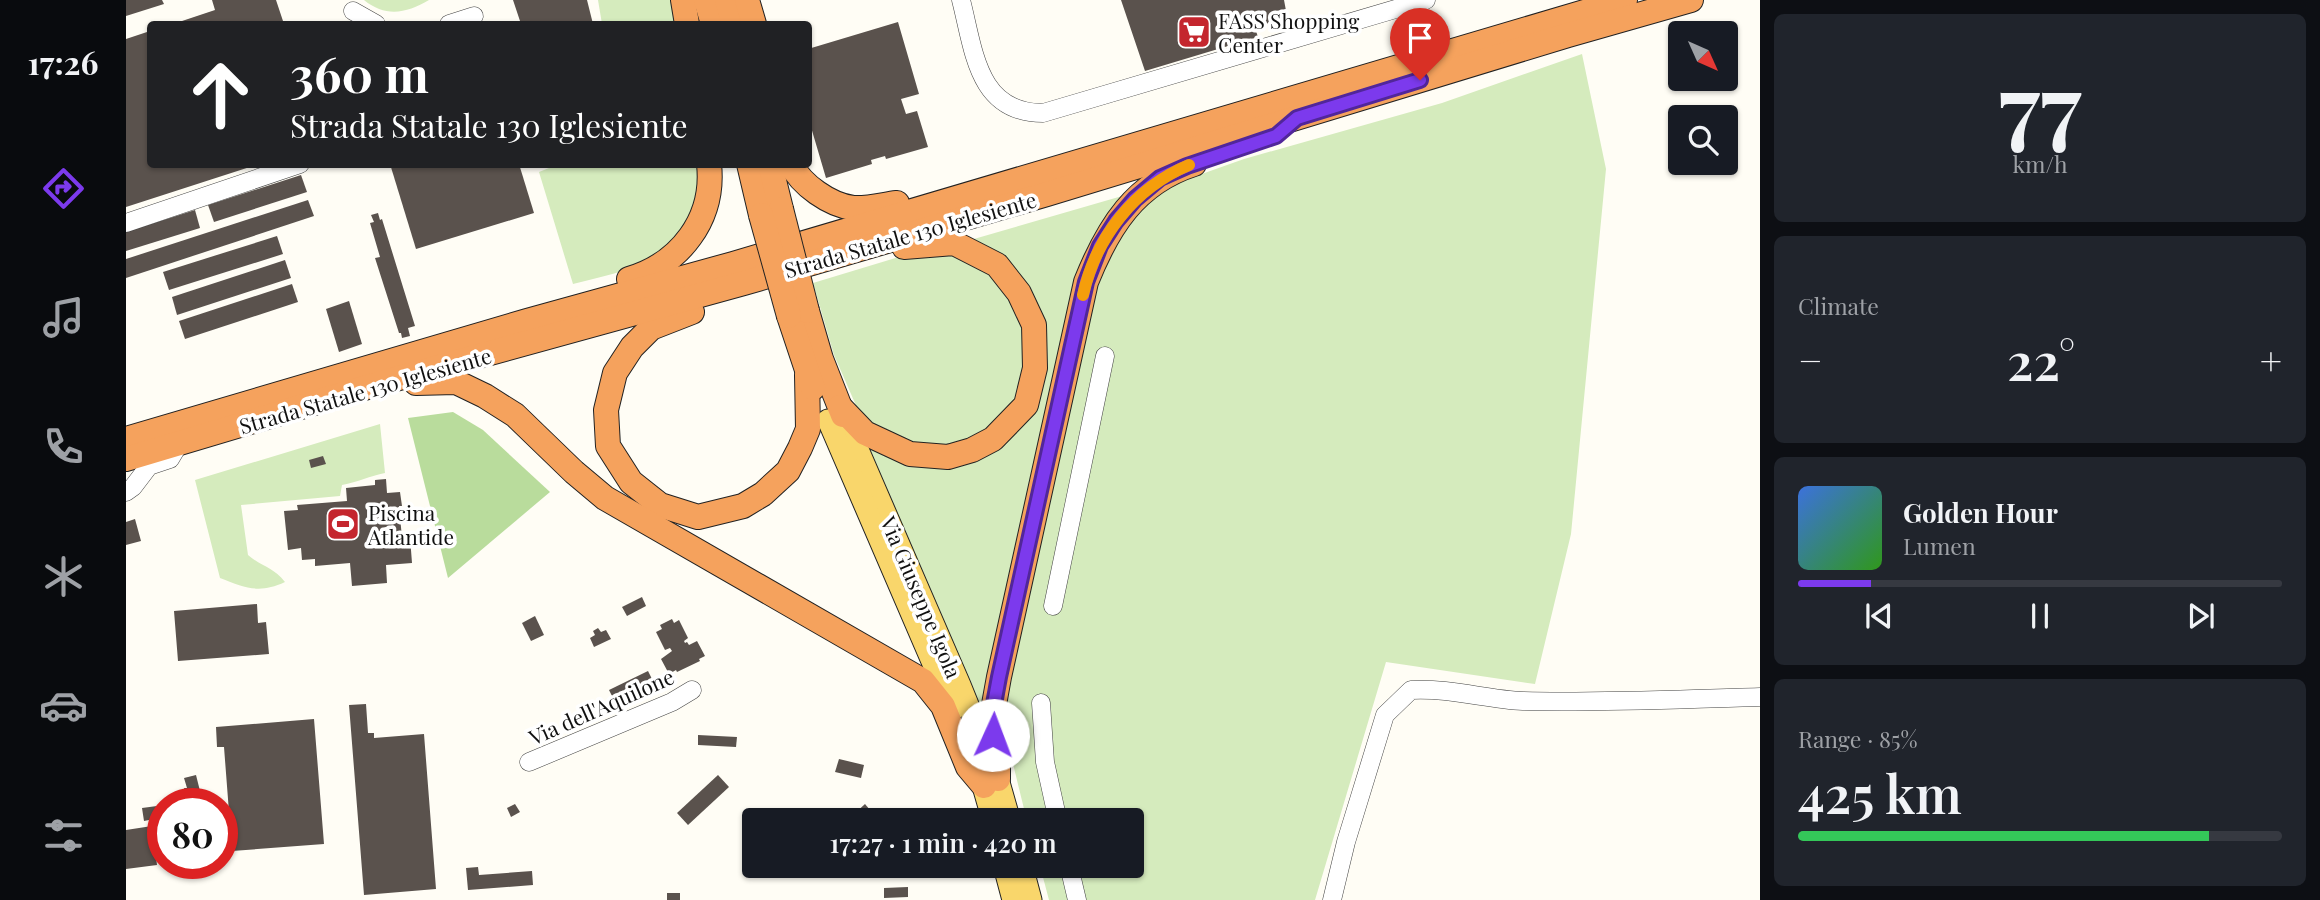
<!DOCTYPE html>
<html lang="en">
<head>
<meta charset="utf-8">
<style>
	:root { --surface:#171b24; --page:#20242c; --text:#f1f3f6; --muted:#9ea1a6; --line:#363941; --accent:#7c3aed }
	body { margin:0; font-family:"Playfair Display",serif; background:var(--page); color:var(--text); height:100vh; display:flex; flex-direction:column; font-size:26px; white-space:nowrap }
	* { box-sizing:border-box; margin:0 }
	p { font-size:23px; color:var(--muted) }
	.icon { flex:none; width:38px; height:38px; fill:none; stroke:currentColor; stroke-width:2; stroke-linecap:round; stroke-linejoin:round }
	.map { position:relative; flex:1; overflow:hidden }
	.side { display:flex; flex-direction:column; gap:14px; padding:14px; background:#0d0f14; width:560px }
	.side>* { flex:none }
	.hud { position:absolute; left:21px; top:21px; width:665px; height:147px; border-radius:7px; box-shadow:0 2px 5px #0004; background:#202124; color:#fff; overflow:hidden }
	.needle { width:46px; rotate:135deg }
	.fabs { position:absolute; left:1542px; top:21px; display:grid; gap:14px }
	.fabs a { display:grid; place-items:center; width:70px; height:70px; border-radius:7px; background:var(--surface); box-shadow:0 2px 5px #0004; font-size:35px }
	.speed { position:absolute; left:21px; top:788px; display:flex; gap:14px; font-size:35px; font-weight:700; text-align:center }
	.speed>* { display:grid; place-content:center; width:91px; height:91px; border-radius:50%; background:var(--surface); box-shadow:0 2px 5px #0004; line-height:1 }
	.speed .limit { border:10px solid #d22; background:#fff; color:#111 }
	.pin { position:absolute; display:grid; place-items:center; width:60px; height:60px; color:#fff; margin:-72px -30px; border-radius:50% 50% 50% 0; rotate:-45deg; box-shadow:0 0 7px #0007 }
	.pin .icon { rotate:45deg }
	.me { position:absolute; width:77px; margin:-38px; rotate:2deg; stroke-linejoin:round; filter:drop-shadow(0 0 5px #0008) }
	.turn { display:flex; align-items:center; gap:24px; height:147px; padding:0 28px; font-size:32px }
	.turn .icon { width:91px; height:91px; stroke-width:2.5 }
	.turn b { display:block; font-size:49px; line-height:60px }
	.big { font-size:52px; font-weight:600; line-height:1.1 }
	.side .widget { flex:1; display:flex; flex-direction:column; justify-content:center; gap:10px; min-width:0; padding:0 24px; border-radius:10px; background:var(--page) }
	.side .dial { align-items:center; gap:0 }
	.dial b { font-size:91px; line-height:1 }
	.song { display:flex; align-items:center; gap:21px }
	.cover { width:84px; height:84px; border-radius:10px; background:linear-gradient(135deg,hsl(220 70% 55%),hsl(110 70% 35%)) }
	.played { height:7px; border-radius:4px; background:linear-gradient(90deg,var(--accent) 15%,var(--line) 15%) }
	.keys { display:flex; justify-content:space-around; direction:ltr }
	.heat { display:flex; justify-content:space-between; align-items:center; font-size:38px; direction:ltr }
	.charge { height:10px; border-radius:5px; background:linear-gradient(90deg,#34c759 85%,var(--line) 0) }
	.trip { position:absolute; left:616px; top:808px; width:402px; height:70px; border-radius:7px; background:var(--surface); box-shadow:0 2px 5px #0004; font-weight:600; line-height:70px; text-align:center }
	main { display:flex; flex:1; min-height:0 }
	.tabs { display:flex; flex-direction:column; width:126px; justify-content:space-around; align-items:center; background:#090b0e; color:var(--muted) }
	.tabs .icon { width:49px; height:49px }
	.tabs .selected { color:var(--accent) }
	.tabs b { font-size:32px; color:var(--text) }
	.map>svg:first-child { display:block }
</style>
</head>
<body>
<main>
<nav class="tabs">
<b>17:26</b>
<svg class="icon selected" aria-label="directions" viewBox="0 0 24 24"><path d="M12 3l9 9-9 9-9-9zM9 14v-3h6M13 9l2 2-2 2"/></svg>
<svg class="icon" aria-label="music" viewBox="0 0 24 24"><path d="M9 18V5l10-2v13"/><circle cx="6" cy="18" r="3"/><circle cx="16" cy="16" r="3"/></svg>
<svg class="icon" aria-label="phone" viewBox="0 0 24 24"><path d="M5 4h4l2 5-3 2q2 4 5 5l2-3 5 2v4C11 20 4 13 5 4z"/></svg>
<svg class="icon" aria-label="climate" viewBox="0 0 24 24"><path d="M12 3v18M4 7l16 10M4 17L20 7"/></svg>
<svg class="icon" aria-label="car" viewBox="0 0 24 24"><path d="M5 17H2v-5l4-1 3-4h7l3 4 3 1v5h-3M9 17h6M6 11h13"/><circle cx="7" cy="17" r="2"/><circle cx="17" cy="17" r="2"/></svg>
<svg class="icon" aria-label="filters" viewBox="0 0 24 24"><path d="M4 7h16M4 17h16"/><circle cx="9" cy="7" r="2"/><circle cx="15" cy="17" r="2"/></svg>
</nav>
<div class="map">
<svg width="1634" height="900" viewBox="0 0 1634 900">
	<rect width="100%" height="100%" fill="#fffdf5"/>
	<g fill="#d5ebbd">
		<path d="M238,0H303C281,13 260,18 238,0Z"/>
		<polygon points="472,0 550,0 554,24 476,24"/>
		<polygon points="1456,54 1480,169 1445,534 1409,684 1260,662 1189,900 923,900 914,866 1006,866 1006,821 901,821 875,715 959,320 981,252 1020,202 1056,181 1118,159 1316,103"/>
		<path d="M433,164L574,165C573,177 575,196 570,208C547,265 500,270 447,284L413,172Z"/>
		<path d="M1003,194L991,205L859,709L854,706L738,443C777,466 820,479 861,455C865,453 871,450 875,447C883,439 913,359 920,343L841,241Z"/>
		<polygon points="816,252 858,265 900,322 896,393 864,435 812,450 761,437 732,410 708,355 687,283 786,253"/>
		<path d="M254,424L259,473C244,476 232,482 216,485L214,496L115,505L122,555C136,567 147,567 159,582C133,594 120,588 94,578L69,480Z"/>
	</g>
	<polygon fill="#b9dc9c" points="327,412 357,430 424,492 322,578 282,418"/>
	<g fill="#5a524d">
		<polygon points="0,0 36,0 38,4 0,16"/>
		<polygon points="86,0 150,0 158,24 47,24 89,10"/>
		<polygon points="387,0 461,0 467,24 395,24"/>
		<polygon points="995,0 1158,0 1161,16 1129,28 1132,37 1019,71"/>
		<polygon points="772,22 793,94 775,99 780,114 791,111 802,147 760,159 759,156 745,160 746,164 700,178 682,117 682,49"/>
		<polygon points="24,31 24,164 130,165 0,207 0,39"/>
		<polygon points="264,164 393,164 408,213 290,249"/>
		<polygon points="175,175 181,192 88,222 82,205"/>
		<polygon points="182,200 188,216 0,278 0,259"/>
		<polygon points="69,210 74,228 0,251 0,232"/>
		<polygon points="252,213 254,220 256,219 289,326 282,328 284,336 276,338 275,333 273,333 249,258 254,257 244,223 248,222 245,215"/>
		<polygon points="151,236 157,254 43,290 37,272"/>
		<polygon points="159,260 165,278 51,315 46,297"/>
		<polygon points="166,284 172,302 59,339 53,321"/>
		<polygon points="223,301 236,344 213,352 200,309"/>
		<polygon points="197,456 200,464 185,468 183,460"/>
		<polygon points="260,479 261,493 274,492 276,506 273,506 276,538 284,537 286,563 260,565 261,583 226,586 224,563 189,566 189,559 176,560 175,548 162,550 158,511 172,510 171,505 221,501 220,488 249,485 249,480"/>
		<polygon points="9,519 15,541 0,545 0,522"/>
		<polygon points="516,597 520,606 501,616 496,607"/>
		<polygon points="131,604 132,623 140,622 143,654 52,661 48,611"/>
		<polygon points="409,616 418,635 405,641 396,623"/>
		<polygon points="546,619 548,623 553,620 562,638 558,641 559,643 561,642 563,645 571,641 579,656 573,659 574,661 551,672 550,670 543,674 535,659 546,651 544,648 539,650 530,632 536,629 534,625"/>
		<polygon points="472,628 475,632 480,630 485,639 468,647 464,638 469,635 467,631"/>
		<polygon points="522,671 527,681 488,700 483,690"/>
		<polygon points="240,704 242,733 248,733 248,738 298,734 310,889 238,895 223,705"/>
		<polygon points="188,719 198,844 106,851 98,747 91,747 90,727"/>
		<polygon points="572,735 611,737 610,747 572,745"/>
		<polygon points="713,759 738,765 735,778 709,772"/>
		<polygon points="70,775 77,803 62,803 58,788 61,788 58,778"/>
		<polygon points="592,775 603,787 562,825 551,813"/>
		<polygon points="389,804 394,812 385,817 381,808"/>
		<polygon points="739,804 753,821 730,821 726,816"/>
		<polygon points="31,806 34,829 37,829 37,864 34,865 28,819 18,821 16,808"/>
		<polygon points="26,826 31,865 0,869 0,830"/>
		<polygon points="352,867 353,875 406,871 407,885 342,890 340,868"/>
		<polygon points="782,887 782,897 758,898 758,888"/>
		<rect x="541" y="893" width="13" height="7"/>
	</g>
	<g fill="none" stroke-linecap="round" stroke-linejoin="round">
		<defs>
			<g id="minor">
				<path d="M835,0C848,50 851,113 917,113L1300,0"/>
				<polyline points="227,11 250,24"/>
				<polyline points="323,24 348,16"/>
				<polyline points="0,223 174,164"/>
				<polyline points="0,492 7,487 23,466 44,459 53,444"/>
				<polyline points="927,606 979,356"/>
				<polyline points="915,703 919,762 932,821"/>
				<polyline points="403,762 546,702 566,690"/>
				<polyline points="943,866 951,900"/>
				<path d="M1206,900L1220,842L1259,715L1285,690C1325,688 1359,699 1397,701C1476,703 1555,699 1634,697"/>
			</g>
			<g id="major">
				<polyline points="717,415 834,685 872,779 884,821"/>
				<polyline points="702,420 827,710"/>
				<polyline points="853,772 867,821"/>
				<polyline points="878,866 887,900"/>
				<polyline points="896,866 905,900"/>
			</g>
			<g id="highway">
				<polyline points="557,0 561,24"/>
				<polyline points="580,0 587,24"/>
				<polyline points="601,0 608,24"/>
				<polyline points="621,0 628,24"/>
				<polyline points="623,164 635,215"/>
				<polyline points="644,164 655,209"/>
				<path d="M665,164C675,185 704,205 727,208C741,209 756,205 771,203"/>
				<path d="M503,279C554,264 589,219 583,164"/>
				<polyline points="681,311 695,359 717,415"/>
				<polyline points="566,312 525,328 506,347 489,373 480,410 482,446 505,482 534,505 572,517 617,506 637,494 662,471 674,448 682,429 681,375"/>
				<polyline points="663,316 687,388"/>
				<polyline points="290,383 330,382 359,396 389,415 448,472 479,498 797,681 817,706 842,767 858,786"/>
				<polyline points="714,407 739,433 784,454 822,457 846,450 867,439 900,405 909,368 908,325 893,293 871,265 828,243 778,247"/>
				<polyline points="0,439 401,321 607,264 1499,0"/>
				<polyline points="0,459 255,383 618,283 921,194 1442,35 1565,0"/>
				<path d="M872,779V755L865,721L873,677L960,282C982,227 1009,183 1068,164"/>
			</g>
		</defs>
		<use href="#minor" stroke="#444" stroke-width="19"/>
		<use href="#major" stroke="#222" stroke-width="23"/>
		<use href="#highway" stroke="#222" stroke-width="26"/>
		<use href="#minor" stroke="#fff" stroke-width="18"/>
		<use href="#major" stroke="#f9d66b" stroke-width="21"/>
		<use href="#highway" stroke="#f5a25d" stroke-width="24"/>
		<defs>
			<g id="highway-bridge">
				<polyline points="655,209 681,311"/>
				<polyline points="635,215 663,316"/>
			</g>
		</defs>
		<use href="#highway-bridge" stroke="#222" stroke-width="26" stroke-linecap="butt"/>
		<use href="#highway-bridge" stroke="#f5a25d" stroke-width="24"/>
	</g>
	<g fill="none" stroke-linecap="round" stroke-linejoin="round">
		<defs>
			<polyline id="route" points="867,735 865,720 873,677 960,282 974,246 990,221 1009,199 1034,178 1061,166 1150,136 1171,118 1294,80"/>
		</defs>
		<use href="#route" stroke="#51269a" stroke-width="18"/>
		<use href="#route" stroke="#7c3aed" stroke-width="12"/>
		<path stroke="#f59e0b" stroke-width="12" d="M957,295C970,237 1008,188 1063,165"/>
	</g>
	<defs>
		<symbol id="supermarket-square" viewBox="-11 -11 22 22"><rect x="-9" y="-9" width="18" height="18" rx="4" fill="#c4262e" stroke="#fff"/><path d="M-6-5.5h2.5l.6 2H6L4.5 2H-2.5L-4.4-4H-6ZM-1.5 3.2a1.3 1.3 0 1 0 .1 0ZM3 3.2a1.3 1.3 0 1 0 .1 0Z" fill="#fff"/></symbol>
		<symbol id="stadium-square" viewBox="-11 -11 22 22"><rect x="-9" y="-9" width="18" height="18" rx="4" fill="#c4262e" stroke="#fff"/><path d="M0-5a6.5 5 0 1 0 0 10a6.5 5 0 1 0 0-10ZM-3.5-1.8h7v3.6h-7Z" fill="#fff"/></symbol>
	</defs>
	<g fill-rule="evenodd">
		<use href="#supermarket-square" x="1049" y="13" width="38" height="38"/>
		<use href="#stadium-square" x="198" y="505" width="38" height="38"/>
	</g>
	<g text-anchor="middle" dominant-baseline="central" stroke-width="7" stroke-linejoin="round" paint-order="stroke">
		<g font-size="21" fill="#111" stroke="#fff" text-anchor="start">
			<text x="1092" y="20">FASS Shopping<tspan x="1092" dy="24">Center</tspan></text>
			<text x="242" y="512">Piscina<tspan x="242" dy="24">Atlantide</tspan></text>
		</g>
		<g font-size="21" fill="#111" stroke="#fff">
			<text transform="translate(784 234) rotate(-16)">Strada Statale 130 Iglesiente</text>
			<text transform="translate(239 390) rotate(-16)">Strada Statale 130 Iglesiente</text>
			<text transform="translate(796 597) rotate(67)">Via Giuseppe Igola</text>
			<text transform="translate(475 706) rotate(-24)">Via dell'Aquilone</text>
		</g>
	</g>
</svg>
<div class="fabs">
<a><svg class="needle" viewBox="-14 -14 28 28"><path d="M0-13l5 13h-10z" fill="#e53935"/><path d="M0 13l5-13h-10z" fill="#9ea1a6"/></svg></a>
<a><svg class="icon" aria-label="search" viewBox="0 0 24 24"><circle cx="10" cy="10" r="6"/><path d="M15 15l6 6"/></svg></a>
</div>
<div class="speed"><div class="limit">80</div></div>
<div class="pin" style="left:1294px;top:80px;background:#d93025"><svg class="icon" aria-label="arrive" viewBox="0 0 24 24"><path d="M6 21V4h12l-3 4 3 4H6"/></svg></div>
<svg class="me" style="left:867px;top:735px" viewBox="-20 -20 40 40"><circle r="19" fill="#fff"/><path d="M0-13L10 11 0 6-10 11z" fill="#7c3aed"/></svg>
<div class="trip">17:27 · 1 min · 420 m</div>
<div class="hud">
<div class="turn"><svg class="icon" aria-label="ahead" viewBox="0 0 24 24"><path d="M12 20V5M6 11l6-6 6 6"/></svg><div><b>360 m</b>Strada Statale 130 Iglesiente</div></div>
</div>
</div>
<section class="side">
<div class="widget dial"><b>77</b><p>km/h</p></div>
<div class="widget"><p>Climate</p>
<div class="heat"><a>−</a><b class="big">22°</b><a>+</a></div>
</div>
<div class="widget">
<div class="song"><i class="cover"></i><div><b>Golden Hour</b><p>Lumen</p></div></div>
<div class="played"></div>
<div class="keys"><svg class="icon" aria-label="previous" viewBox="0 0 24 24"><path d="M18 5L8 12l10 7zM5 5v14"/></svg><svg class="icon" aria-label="pause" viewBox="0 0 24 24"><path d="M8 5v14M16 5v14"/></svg><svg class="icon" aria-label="next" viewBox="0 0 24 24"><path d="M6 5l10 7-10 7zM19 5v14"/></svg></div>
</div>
<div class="widget"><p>Range · 85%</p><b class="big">425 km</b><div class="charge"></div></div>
</section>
</main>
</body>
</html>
